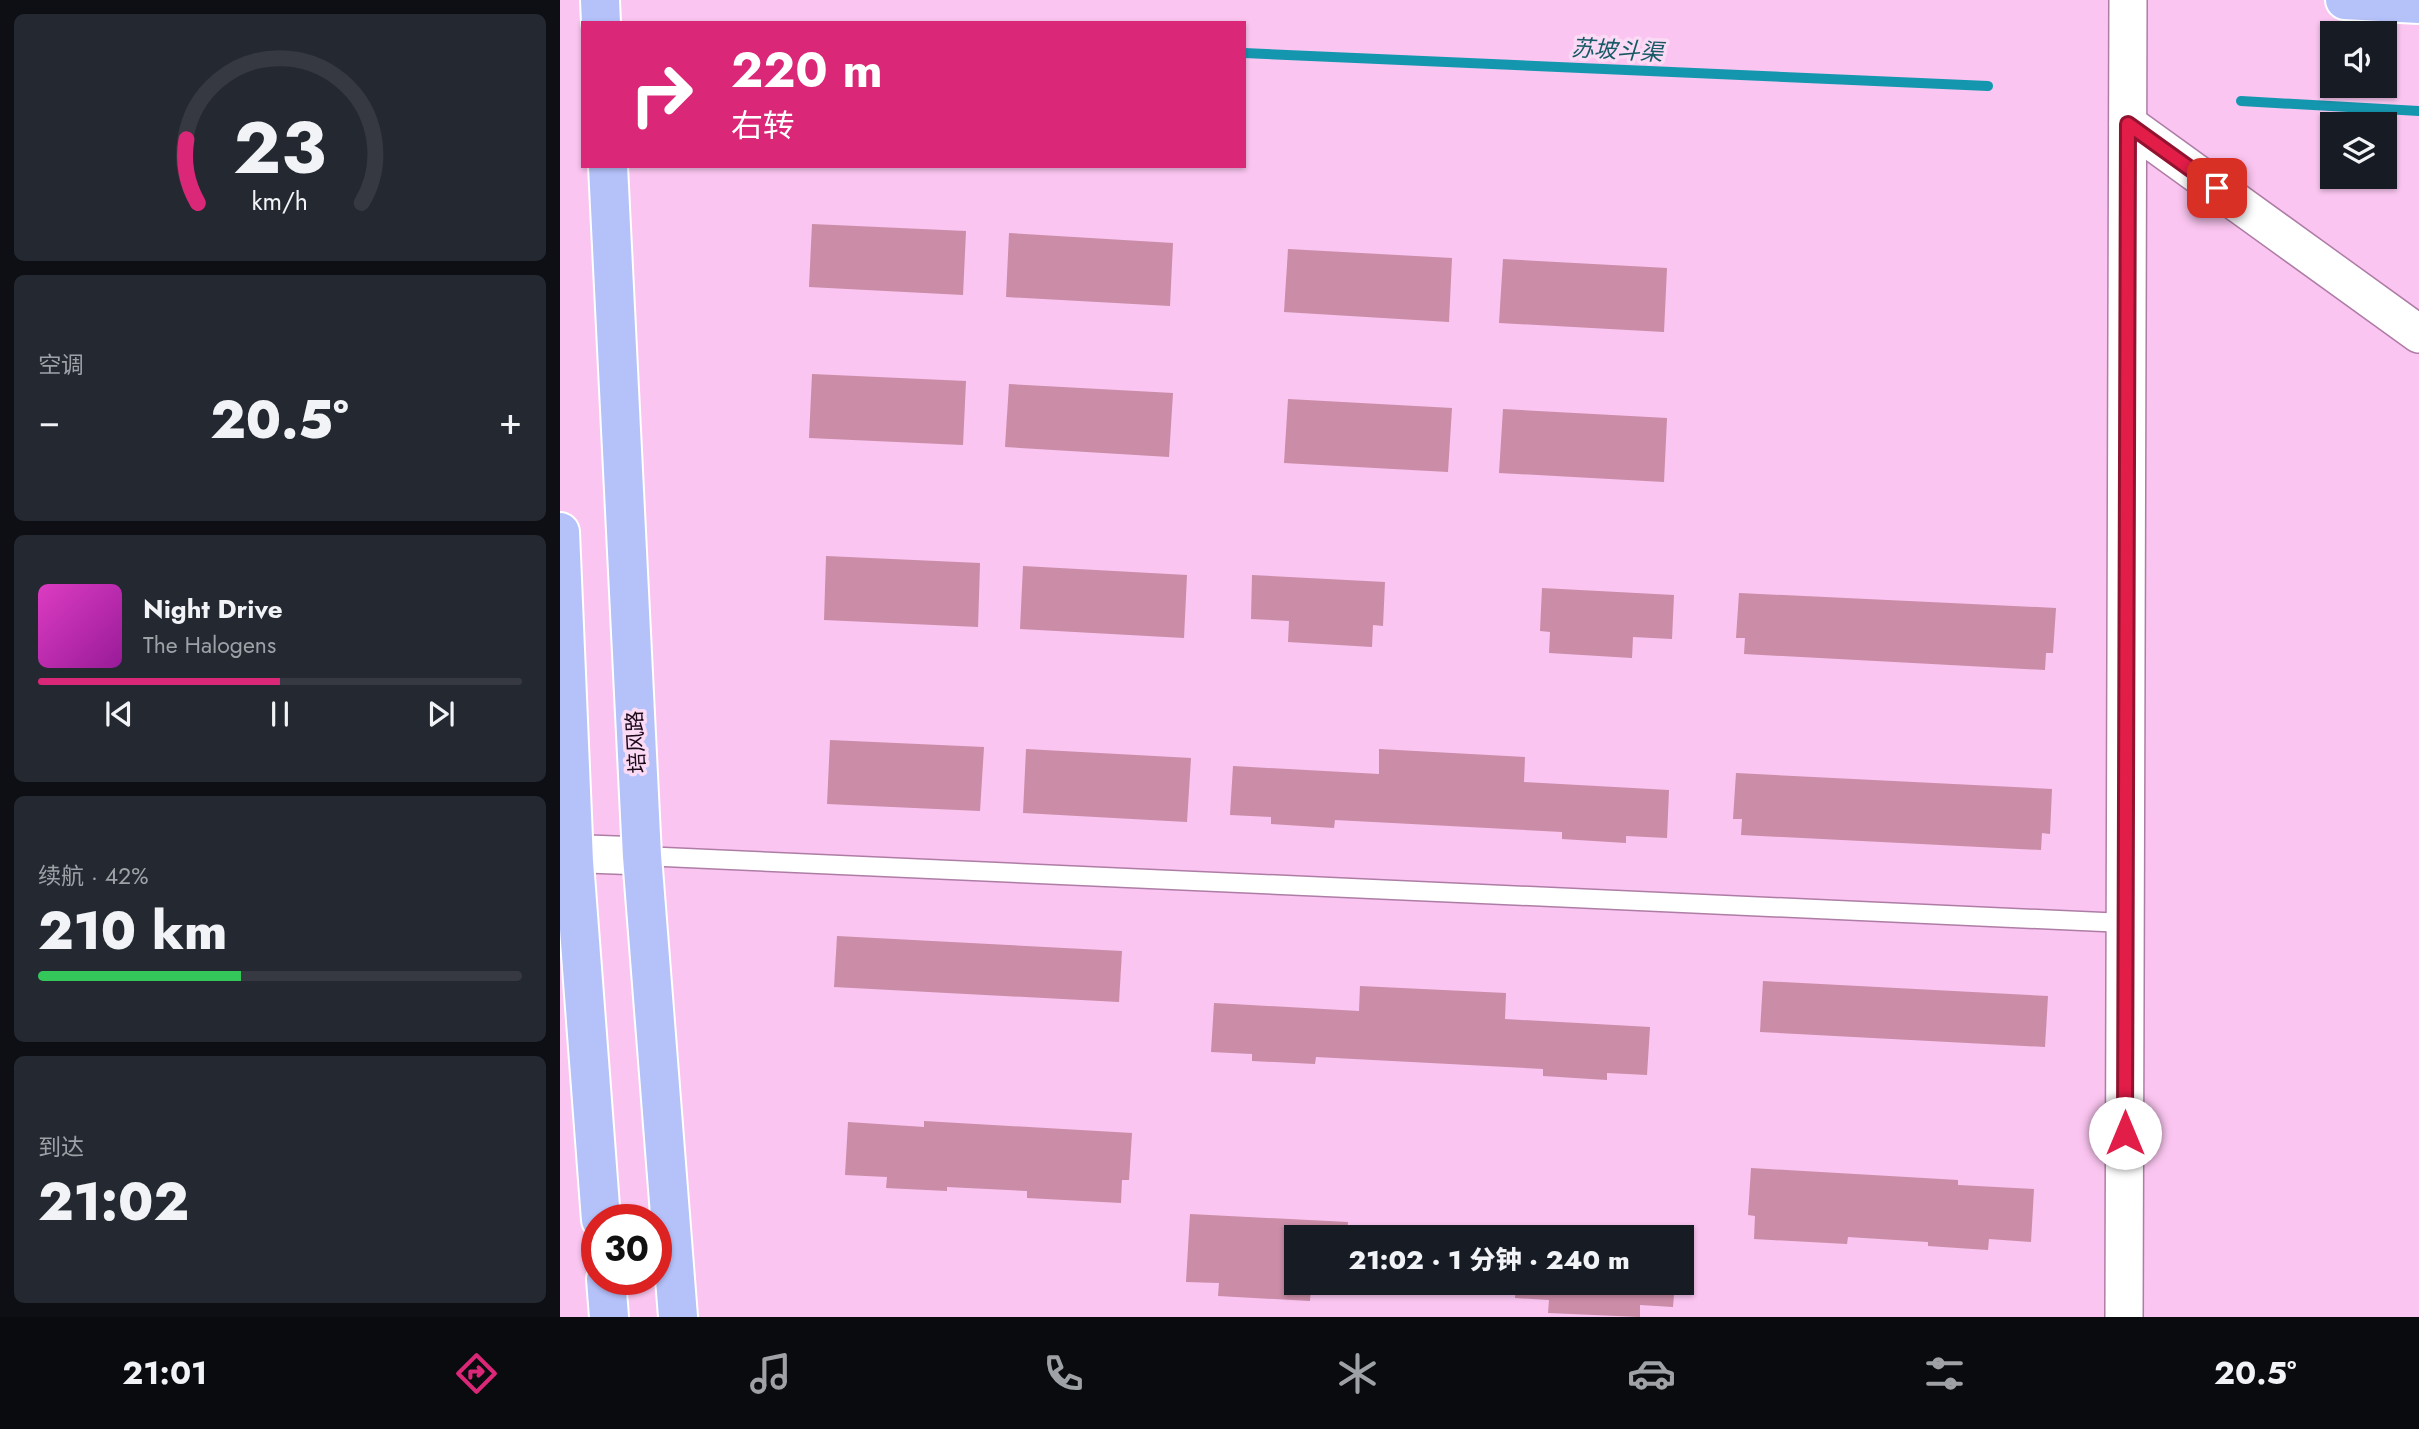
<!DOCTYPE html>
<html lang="zh">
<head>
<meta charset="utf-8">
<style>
	:root { --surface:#171b24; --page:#242831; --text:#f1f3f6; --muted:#9ea1a6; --line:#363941; --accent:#db2777 }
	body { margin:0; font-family:Jost,"Noto Sans SC",sans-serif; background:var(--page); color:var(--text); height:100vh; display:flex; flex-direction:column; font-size:26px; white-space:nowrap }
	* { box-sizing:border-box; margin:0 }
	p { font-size:23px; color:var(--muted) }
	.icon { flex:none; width:38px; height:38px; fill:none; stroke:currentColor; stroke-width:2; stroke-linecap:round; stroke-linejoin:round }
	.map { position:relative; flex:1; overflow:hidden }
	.panel { display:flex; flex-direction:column; gap:14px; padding:14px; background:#0d0f14; width:560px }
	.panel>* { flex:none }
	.banner { position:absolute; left:21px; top:21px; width:665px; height:147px; border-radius:0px; box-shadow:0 2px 5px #0004; background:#db2777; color:#fff; overflow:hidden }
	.tools { position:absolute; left:1760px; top:21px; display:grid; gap:14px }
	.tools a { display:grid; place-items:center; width:77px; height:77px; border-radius:0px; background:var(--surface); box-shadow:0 2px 5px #0004; font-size:35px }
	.speed { position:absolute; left:21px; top:1204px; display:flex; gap:14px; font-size:35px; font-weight:700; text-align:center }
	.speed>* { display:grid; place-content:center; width:91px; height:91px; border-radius:50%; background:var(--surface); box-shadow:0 2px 5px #0004; line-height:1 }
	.speed .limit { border:10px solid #d22; background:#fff; color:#111 }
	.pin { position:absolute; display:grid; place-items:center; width:60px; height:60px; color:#fff; margin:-30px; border-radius:14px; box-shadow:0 4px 10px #0006 }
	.me { position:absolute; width:77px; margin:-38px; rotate:0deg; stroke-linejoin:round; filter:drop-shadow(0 0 5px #0008) }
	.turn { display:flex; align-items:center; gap:24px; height:147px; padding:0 35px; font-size:32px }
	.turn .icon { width:91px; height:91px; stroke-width:2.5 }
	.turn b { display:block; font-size:49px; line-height:60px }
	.big { font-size:52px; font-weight:800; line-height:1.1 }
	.panel .card { flex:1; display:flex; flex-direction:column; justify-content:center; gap:10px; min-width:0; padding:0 24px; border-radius:10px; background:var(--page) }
	.panel .dial { align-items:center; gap:0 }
	.dial svg { height:182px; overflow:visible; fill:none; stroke:var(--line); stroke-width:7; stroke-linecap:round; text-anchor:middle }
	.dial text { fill:var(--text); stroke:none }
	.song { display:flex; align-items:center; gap:21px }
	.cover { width:84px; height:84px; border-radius:10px; background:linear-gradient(135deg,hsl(310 70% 55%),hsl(300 70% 35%)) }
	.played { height:7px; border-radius:4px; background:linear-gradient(90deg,var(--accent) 50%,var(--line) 50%) }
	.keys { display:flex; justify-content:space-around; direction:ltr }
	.heat { display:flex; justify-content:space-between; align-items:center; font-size:38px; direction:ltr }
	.charge { height:10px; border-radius:5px; background:linear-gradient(90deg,#34c759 42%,var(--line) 0) }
	.trip { position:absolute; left:724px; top:1225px; width:410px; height:70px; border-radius:0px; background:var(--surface); box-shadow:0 2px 5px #0004; font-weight:800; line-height:70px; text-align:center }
	.tab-bar { display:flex; height:112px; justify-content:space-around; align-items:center; background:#090b0e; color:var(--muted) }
	.tab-bar .icon { width:49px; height:49px }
	.tab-bar .on { color:var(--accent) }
	.tab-bar b { font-size:32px; color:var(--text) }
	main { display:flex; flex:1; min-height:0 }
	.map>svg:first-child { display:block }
</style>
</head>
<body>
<main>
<section class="panel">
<div class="card dial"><svg viewBox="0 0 100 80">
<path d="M14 69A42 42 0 1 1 86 69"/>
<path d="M14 69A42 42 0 0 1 9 41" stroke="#db2777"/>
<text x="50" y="56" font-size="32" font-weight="700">23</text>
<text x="50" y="72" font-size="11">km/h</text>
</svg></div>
<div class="card"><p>空调</p>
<div class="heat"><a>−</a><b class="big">20.5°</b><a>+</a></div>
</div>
<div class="card">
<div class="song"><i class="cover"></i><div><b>Night Drive</b><p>The Halogens</p></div></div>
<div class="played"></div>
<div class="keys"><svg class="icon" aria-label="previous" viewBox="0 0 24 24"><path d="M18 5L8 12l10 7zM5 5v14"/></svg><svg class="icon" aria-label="pause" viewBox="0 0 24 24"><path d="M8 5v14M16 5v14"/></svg><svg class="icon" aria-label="next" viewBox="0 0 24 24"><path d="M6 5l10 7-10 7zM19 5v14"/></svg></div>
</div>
<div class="card"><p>续航 · 42%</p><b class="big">210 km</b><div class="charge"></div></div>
<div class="card"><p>到达</p><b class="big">21:02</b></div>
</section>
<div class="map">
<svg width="1859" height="1317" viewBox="0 0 1859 1317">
	<rect width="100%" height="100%" fill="#fac5f0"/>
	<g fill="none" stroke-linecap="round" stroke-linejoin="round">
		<g stroke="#1596af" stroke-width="10">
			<polyline points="684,53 1428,86"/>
			<polyline points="1681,101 1859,111"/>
		</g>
	</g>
	<g fill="#ca8ca7">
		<polygon points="252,224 406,231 403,295 249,287"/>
		<polygon points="449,233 613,243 610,306 446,297"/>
		<polygon points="728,249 892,258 889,322 724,312"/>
		<polygon points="943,259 1107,268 1104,332 939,323"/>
		<polygon points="252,374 406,381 403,445 249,438"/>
		<polygon points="449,384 613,393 609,457 445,447"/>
		<polygon points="728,399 892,408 888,472 724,463"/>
		<polygon points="943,409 1107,418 1104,482 939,473"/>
		<polygon points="266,556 420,563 418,627 264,620"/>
		<polygon points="463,566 627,575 624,638 460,629"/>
		<polygon points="692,575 825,582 823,626 813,625 812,647 728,642 729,621 691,619"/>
		<polygon points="982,588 1114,595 1112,639 1073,637 1072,658 989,653 990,632 980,631"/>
		<polygon points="1179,593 1496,608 1493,653 1486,653 1485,670 1184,654 1185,638 1176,638"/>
		<polygon points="270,740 424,747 420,811 267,804"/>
		<polygon points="466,749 631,758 627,822 463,813"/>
		<polygon points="819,749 965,757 964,782 1109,790 1107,838 1066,836 1066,843 1002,839 1002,832 775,820 774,828 711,824 711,817 670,815 673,766 819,774"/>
		<polygon points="1176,773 1492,789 1490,834 1482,833 1481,850 1181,835 1182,819 1173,819"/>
		<polygon points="277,936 562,951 559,1002 274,987"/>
		<polygon points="1203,981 1488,996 1485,1047 1200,1032"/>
		<polygon points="800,986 946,993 945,1019 1090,1027 1087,1075 1047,1073 1047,1080 983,1076 983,1069 756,1057 755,1064 692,1061 692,1054 651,1052 654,1003 799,1011"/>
		<polygon points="364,1121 572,1133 569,1180 562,1180 561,1203 467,1198 467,1191 387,1187 387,1191 326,1188 327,1177 285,1175 288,1122 364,1127"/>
		<polygon points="1191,1168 1398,1180 1398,1185 1474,1189 1471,1242 1429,1239 1428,1250 1368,1246 1368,1242 1288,1237 1287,1244 1194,1239 1195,1216 1188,1215"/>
		<polygon points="630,1214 788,1222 787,1237 737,1237 737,1283 784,1283 784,1290 751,1288 750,1301 658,1296 659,1283 626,1282"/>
		<polygon points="959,1230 1051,1235 1051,1237 959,1237"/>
		<polygon points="956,1283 1115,1283 1113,1307 1080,1305 1080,1317 988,1313 989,1300 955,1298"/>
	</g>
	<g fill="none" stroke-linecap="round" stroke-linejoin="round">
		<defs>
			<polyline id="lane" points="82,856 1565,923"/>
			<g id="street">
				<polyline points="1568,124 1859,334"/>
				<polyline points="0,853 82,856"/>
				<polyline points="1564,1317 1568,0"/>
			</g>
			<g id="primary">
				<polyline points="40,0 41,23"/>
				<polyline points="1785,0 1859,4"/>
				<polyline points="48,166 82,856 118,1317"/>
				<polyline points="0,532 14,862 41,1220"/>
				<polyline points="46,1279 49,1317"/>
			</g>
		</defs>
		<use href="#lane" stroke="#ae7da6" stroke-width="21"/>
		<use href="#street" stroke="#ae7da6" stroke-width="40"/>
		<use href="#primary" stroke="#fff" stroke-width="42"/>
		<use href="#lane" stroke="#fff" stroke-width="18"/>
		<use href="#street" stroke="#fff" stroke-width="37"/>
		<use href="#primary" stroke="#b5c2fa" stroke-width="38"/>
	</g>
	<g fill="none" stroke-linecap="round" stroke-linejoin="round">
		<defs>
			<polyline id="route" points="1565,1133 1568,124 1657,188"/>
		</defs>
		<use href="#route" stroke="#92132f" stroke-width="18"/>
		<use href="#route" stroke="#e11d48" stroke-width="12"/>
	</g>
	<g text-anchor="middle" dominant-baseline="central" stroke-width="7" stroke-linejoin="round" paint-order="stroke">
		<g font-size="21" fill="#1b0919" stroke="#fadaf4">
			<text transform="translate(76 742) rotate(-93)">培风路</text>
		</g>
		<g font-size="23" font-style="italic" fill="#165965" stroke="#fadaf4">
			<text transform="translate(1057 50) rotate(3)">苏坡斗渠</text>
		</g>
	</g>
</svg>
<div class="tools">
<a><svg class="icon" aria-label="sound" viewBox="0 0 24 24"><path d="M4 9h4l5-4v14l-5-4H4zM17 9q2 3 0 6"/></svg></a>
<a><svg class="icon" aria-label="layers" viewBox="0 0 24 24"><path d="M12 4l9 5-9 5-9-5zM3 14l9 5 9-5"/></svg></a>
</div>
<div class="speed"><div class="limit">30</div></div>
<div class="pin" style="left:1657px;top:188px;background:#d93025"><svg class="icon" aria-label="arrive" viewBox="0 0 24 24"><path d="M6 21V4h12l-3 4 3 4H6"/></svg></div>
<svg class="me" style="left:1565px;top:1133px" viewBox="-20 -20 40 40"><circle r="19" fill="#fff"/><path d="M0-13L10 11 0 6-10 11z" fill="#e11d48"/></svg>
<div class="trip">21:02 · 1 分钟 · 240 m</div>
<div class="banner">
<div class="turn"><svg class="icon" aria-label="right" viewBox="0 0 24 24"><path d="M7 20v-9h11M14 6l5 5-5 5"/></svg><div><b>220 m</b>右转</div></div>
</div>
</div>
</main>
<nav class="tab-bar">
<b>21:01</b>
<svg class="icon on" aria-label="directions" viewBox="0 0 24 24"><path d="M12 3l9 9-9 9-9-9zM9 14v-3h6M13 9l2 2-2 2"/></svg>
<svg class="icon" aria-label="music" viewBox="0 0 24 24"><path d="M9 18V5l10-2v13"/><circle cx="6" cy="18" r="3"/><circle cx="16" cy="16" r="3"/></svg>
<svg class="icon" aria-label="phone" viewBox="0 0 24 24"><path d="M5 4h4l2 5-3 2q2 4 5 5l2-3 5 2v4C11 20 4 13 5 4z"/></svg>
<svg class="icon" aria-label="climate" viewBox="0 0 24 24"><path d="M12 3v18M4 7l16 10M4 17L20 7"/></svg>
<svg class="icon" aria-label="car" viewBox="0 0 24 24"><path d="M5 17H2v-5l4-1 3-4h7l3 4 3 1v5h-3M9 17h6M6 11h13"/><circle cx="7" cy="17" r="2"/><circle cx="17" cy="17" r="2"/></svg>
<svg class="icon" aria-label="filters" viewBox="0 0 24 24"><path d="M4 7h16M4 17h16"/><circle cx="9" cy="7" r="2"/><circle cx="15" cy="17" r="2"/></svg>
<b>20.5°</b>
</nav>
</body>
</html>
